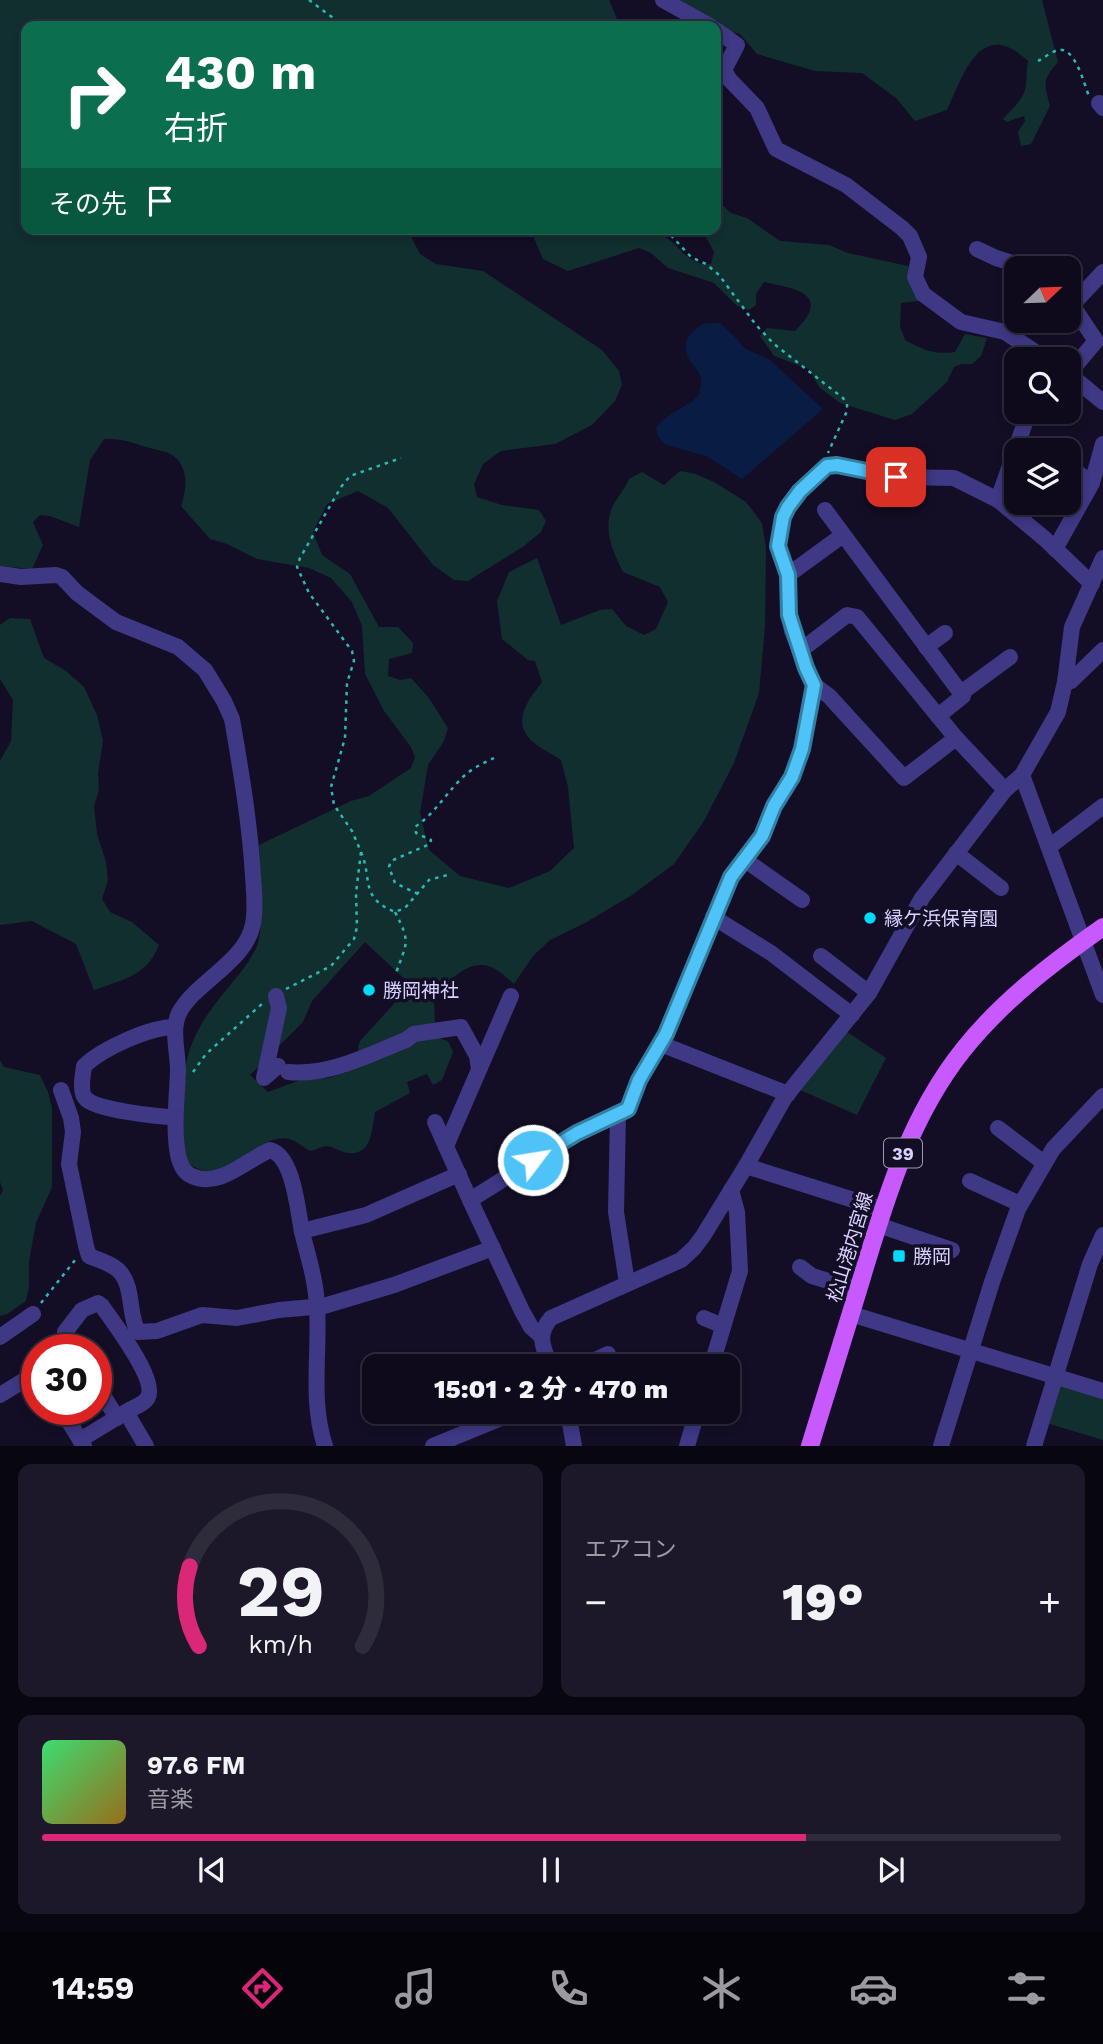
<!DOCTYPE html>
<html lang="ja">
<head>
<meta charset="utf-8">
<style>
	:root { --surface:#0e0a1c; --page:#1c1829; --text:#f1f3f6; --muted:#9b9aa3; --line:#2e2b3b; --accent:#db2777 }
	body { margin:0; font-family:"Work Sans","Noto Sans JP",sans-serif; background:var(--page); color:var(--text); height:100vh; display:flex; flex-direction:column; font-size:26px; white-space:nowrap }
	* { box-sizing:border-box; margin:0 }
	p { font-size:23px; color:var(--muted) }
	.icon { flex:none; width:38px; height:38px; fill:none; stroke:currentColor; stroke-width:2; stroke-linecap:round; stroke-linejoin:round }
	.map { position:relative; height:1446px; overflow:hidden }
	.sheet { display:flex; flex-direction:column; gap:18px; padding:18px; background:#08060f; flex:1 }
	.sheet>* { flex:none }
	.banner { position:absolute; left:21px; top:21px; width:700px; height:214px; border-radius:14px; box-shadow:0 4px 10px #0003,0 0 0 2px var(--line); background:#0b6e4f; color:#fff; overflow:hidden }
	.needle { width:46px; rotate:67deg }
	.controls { position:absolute; left:1004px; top:256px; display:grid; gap:14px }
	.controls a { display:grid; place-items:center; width:77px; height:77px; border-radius:14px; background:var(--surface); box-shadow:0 4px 10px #0003,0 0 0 2px var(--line); font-size:35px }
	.speed { position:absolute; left:21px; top:1334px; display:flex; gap:14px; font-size:35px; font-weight:700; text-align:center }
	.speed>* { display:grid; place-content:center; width:91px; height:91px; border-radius:50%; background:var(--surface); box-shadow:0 4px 10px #0003,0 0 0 2px var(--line); line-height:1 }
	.speed .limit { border:10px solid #d22; background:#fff; color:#111 }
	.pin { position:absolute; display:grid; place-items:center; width:60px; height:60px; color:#fff; margin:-30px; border-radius:14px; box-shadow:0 4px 10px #0006 }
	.me { position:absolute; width:77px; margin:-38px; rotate:59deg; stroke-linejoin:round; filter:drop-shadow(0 0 5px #0008) }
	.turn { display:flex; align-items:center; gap:24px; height:147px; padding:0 28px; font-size:32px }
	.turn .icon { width:91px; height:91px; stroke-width:2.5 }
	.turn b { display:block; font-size:49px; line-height:60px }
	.then { display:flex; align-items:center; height:66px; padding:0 28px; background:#0003; gap:14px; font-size:26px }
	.big { font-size:52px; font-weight:800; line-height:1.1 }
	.sheet .card { flex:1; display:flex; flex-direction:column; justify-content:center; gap:10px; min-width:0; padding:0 24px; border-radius:14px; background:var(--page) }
	.sheet .dial { align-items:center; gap:0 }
	.dial svg { height:182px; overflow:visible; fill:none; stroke:var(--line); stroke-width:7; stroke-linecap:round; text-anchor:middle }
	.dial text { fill:var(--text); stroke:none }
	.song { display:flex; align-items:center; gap:21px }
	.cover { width:84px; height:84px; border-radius:10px; background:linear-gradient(135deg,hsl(140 70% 55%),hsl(40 70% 35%)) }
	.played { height:7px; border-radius:4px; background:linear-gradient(90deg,var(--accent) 75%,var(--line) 75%) }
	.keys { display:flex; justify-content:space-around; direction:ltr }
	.heat { display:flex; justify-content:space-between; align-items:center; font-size:38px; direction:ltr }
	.sheet .tiles { flex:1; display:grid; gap:18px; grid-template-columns:1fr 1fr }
	.card:last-child { grid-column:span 2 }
	.trip { position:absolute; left:362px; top:1354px; width:378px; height:70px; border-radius:14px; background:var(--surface); box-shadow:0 4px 10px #0003,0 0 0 2px var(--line); font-weight:800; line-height:70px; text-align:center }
	.menu { display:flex; height:112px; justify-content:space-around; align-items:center; background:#06040b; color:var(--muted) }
	.menu .icon { width:49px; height:49px }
	.menu .selected { color:var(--accent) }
	.menu b { font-size:32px; color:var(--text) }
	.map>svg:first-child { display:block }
</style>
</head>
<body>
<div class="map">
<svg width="1103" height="1446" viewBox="0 0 1103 1446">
	<rect width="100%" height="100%" fill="#130e25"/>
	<g fill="#112f2f" fill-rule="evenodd">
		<path d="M0,0H609L620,26H26V229H407L420,254L436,264L483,271L602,350L619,371L622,385L615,401L592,425L555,444L501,451L483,464L474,484L477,497L502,505L539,510L546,521L541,532L524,546L468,581L454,580L433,565L388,508L358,491L327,504L313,532L322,555L350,574L379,627H398L413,643L412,653L389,659L388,676L400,680L411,678L429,698L448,728L444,741L428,765L420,813L429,850L460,876L509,888L550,871L574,848L568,787L561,760C552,754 534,745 528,737C513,718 530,698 542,682L535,661L528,660L502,639L497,601L509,572L537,558L561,625L600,610L612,609L626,626L644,635L656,629L668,602L660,587L623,572C613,552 603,530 612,508C616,498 625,490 629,479L642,472L664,485L680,471L696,474L714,482L746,502L762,523L766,548L765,627L759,693L734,763L704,821L674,864L632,895L585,923L550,940L533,956L514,984C507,978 499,970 491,967C469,958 447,982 434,997L435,1025L439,1038L448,1041L453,1052L442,1080L433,1085L427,1074L407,1082L410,1093L375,1112C372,1129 372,1156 348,1153C340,1152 333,1146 326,1146C321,1147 315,1150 310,1151C304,1148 298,1142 292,1140C258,1128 234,1187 194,1167C181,1161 180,1136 181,1123C184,1067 183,1045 219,999C231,983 249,965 257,946C265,925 260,869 259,845L351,801L369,796L411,768L415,757L411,747L384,711L365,674L362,626L352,602L331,578L309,568L257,559L227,544L210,539L181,506C186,491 189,472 177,459C170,451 156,450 146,447C127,441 124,439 104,439L90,460L79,527L50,516L40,515L33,522L43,545L32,569L0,566ZM365,942L411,985L360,1041L358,1047L360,1057L353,1070L329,1078L303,1079L268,1092L250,1075L303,1022L312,1001Z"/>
		<path d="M660,0H1042L1058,62C1042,80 1044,84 1050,106L1031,144L1021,146L1018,132L1025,121L1024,116L1007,122L1003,119C1011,110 1021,102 1025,90C1027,82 1026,71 1028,61C981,17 964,73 947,110L915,121L896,98L862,73L815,71L757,54L740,34L716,28Z"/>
		<path d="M716,199L731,213L747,218L780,241L829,245L848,253L908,266C909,279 918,288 919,301L901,303L900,327L905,340C923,350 935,355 955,352L965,334L987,338L981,356L972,364H962L954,367L947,382L912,414L895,420L840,403L819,387L809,369L774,356L760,336L767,328L795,331C832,294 797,289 764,282L756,294V305L749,310L737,306L714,283L668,268L651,253L639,248L568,271L543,259L534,238L540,229C572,229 632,225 661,235C679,242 687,267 711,264L714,252L706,237L698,229H716Z"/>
		<path d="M10,618L30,619L44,658L66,671L84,687L97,715L103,741L98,773L99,790L94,806L97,834L106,862L108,880L102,899L110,912L132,922L159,945C147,976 122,980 94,990L76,944L32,921L0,925V761L11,741L13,700L0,679V625Z"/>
		<polygon points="844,1030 886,1058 857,1115 798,1089"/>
		<polygon points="0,1060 4,1067 40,1075 48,1092 52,1108 52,1187 36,1223 29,1261 29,1286 26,1301 7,1314 0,1316 0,1196 3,1190 0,1182"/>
		<polygon points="1057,1380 1103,1393 1103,1440 1043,1422"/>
	</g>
	<path fill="#091c43" d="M706,323H720L738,340L744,348L770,360L823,409L742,479L708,457L664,444L657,435L656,427C670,411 684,410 699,395C700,390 702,384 701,378C699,370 693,366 689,359C680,342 691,329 706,323Z"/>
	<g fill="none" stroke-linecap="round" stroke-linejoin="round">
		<g stroke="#2cb9b5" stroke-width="2.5" stroke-dasharray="3.5 5" stroke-linecap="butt">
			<polyline points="309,0 344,26"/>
			<path d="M1038,61C1044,58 1051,52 1058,50C1075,46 1084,84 1089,96"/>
			<polyline points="665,229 691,257 706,264 719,275 756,325 774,344 843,398 847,404 847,411 828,453"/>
			<path d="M361,852C373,880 359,897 395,912L405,908L429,880L451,874"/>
			<path d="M418,894L395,883L389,867L391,861L430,844L431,840L416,833L415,827C436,812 444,796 461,779C470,769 482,764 494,758"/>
			<path d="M395,912C411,943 407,942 396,973"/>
			<polyline points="286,989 331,966 354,939 357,927 356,893 361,852 352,831 334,805 331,787 345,738 347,683 354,661 352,651 309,593 297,567 300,558 341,487 350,476 401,458"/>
			<polyline points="193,1072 206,1054 263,1003"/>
			<polyline points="41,1303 76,1259"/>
		</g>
		<g stroke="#3e3885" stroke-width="16">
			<polyline points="663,0 710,26"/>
			<polyline points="716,30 737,45 724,70 729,79 757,108 776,149 846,185 902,228 910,236 919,257 915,277 923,294 961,322 1005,332 1046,359"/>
			<polyline points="1099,103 1103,108"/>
			<polyline points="977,249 996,258 1028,268"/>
			<polyline points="1069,373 1096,341 1072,305 1103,272"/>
			<polyline points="1069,374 1103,402"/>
			<polyline points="1075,471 1092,483"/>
			<polyline points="998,500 1029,411"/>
			<polyline points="825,510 963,696 938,716"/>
			<polyline points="1055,549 1092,483 1103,444"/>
			<path d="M0,574L21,577L56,575L62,577L77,593L116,622L178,647L205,670L224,701L232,719C241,771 250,824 253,876C254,892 256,909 253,924C246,962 195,982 179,1013C171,1030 178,1052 178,1071C177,1099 173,1128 178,1155C180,1164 184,1173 192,1176C219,1189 248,1159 270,1150C294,1156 298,1213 302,1232C308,1257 316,1280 317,1306C320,1353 310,1400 325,1446"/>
			<polyline points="788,575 843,535"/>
			<polyline points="926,647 945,633"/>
			<polyline points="800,651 847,615 857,617 956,738 1005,790"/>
			<polyline points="1065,682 1071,681 1103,650"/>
			<polyline points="814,685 829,696 904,778 956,738"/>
			<polyline points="961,693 1010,657"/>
			<polyline points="1022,775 1103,995"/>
			<polyline points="1049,847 1103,806"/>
			<polyline points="956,853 1001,888"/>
			<polyline points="745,860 802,900"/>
			<polyline points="713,917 771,953 852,1015"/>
			<polyline points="821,956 869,993"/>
			<polyline points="276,996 279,1008 264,1078 278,1066"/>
			<polyline points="661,1044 788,1094"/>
			<path d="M288,1072C330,1076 368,1055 406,1040L414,1034L461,1027L477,1056L479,1069"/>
			<path d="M61,1090L71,1118L73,1132L69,1164L86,1246L89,1256C99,1260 113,1264 120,1272C134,1288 128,1314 138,1332L157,1331L202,1315L237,1318L279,1310L324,1306L394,1285L493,1248"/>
			<polyline points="618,1114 616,1212 627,1283"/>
			<path d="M175,1117C159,1117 97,1110 86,1099C79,1092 83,1075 84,1066C103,1048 150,1027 175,1027"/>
			<polyline points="435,1122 470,1200"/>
			<polyline points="998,1128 1044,1163"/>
			<polyline points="446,1146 511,996"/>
			<polyline points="746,1166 882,1209"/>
			<polyline points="970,1181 1020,1204"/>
			<polyline points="878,1225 952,1250"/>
			<polyline points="302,1231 366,1215 459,1174"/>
			<polyline points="800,1267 812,1276 858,1290"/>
			<polyline points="851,1314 1103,1391"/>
			<polyline points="704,1318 723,1326"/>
			<polyline points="541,1336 531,1327 522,1311 470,1200 577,1133 628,1109 639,1081 666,1034 731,877 763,836 774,806 791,777 802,749 814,685 792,631 789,616 788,575 778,546 783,517 787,507 801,491 827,466 837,465 896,477 954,478 998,500 1045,539 1092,584"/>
			<polyline points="0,1337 33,1314"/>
			<path d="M75,1349L65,1332L82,1310L98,1303L102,1306C113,1322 157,1379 148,1397C145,1404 132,1408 126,1412"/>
			<path d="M551,1367C543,1348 536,1335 551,1318L681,1260L694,1248L703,1236L746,1166L785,1097L869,993L922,898L1005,790L1022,775L1058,712L1065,682L1072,627L1103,558"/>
			<polyline points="580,1367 608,1354"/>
			<polyline points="711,1367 740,1271 737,1212 731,1190"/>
			<polyline points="96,1384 117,1418"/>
			<polyline points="0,1395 23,1381 37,1379"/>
			<polyline points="61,1409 84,1446"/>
			<polyline points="568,1412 574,1446"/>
			<polyline points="80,1440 126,1412 146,1446"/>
			<polyline points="433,1446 516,1412"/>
			<polyline points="687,1446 697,1412"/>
			<polyline points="941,1446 992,1282 1018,1209 1053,1149 1103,1096"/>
			<polyline points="1034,1446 1090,1264 1103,1235"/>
		</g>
		<path stroke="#c759ff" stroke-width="18" d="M810,1446C826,1393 843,1340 859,1287C884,1204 908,1119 963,1050C1002,1001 1052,963 1103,927"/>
	</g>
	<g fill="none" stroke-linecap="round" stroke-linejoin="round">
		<defs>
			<polyline id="route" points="533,1160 577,1133 628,1109 639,1080 666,1034 731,877 762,836 774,806 792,777 802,749 814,685 806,668 789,615 788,575 778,546 783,517 788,507 800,491 827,466 837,465 896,477"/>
		</defs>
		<use href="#route" stroke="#337fa1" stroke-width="18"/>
		<use href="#route" stroke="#4fc3f7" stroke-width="12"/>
	</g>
	<g fill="#00dbfd" stroke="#130e25" stroke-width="2.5">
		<circle cx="870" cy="918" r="7"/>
		<circle cx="369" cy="990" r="7"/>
		<rect x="892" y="1249" width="14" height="14" rx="3.5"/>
	</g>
	<g text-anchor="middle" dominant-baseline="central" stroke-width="7" stroke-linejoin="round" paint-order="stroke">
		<rect fill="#130e25" stroke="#9e97be" stroke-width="2" x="884" y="1138.5" width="38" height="29" rx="5"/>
		<g font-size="18" font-weight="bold" fill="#d9d2ff">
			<text x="903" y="1153">39</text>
		</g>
		<g font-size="19" fill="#d9d2ff" stroke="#130e25" text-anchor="start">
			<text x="884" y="918">縁ケ浜保育園</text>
			<text x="383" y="990">勝岡神社</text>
			<text x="913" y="1256">勝岡</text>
		</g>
		<g font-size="19" fill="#d9d2ff" stroke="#130e25">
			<text transform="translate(850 1247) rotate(-73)">松山港内宮線</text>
		</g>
	</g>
</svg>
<div class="controls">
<a><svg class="needle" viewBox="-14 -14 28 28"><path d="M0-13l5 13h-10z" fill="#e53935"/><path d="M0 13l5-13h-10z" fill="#9b9aa3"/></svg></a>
<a><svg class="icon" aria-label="search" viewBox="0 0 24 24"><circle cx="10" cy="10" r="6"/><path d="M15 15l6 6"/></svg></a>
<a><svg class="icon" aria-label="layers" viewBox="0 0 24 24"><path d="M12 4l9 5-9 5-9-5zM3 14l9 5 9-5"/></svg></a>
</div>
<div class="speed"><div class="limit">30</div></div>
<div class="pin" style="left:896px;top:477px;background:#d93025"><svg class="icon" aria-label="arrive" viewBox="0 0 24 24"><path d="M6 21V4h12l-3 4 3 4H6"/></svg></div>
<svg class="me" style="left:533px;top:1160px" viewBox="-20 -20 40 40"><circle r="17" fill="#4fc3f7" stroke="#fff" stroke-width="3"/><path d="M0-11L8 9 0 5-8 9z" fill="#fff"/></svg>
<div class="trip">15:01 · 2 分 · 470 m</div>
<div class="banner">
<div class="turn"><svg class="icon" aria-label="right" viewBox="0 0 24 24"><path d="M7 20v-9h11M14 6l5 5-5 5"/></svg><div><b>430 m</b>右折</div></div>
<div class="then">その先<svg class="icon" aria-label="arrive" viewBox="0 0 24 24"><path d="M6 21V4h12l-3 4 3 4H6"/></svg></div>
</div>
</div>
<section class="sheet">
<div class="tiles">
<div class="card dial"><svg viewBox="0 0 100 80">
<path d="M14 69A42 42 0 1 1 86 69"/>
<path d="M14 69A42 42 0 0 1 10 34" stroke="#db2777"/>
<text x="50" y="56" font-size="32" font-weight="700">29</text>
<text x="50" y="72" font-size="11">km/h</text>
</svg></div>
<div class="card"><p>エアコン</p>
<div class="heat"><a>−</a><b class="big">19°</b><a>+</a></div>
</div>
<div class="card">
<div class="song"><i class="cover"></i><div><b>97.6 FM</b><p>音楽</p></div></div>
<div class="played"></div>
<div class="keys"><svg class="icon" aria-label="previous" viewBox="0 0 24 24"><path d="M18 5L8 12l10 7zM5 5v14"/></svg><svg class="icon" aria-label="pause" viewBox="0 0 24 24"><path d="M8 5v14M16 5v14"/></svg><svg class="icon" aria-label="next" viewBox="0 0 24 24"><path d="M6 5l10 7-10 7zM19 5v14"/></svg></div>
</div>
</div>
</section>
<nav class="menu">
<b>14:59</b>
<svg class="icon selected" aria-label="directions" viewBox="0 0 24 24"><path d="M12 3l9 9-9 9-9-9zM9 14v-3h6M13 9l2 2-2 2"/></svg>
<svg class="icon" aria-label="music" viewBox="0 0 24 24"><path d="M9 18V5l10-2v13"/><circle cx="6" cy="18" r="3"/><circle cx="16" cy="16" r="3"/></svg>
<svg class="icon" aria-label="phone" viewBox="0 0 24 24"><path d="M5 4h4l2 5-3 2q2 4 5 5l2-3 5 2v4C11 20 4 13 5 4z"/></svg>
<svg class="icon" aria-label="climate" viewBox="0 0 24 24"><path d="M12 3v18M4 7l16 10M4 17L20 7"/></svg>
<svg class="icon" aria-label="car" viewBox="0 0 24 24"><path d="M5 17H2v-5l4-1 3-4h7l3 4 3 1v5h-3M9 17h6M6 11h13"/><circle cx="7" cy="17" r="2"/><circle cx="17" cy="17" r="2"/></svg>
<svg class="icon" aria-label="filters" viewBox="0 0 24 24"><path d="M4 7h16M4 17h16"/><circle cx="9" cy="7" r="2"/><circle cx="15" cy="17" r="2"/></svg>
</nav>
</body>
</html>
